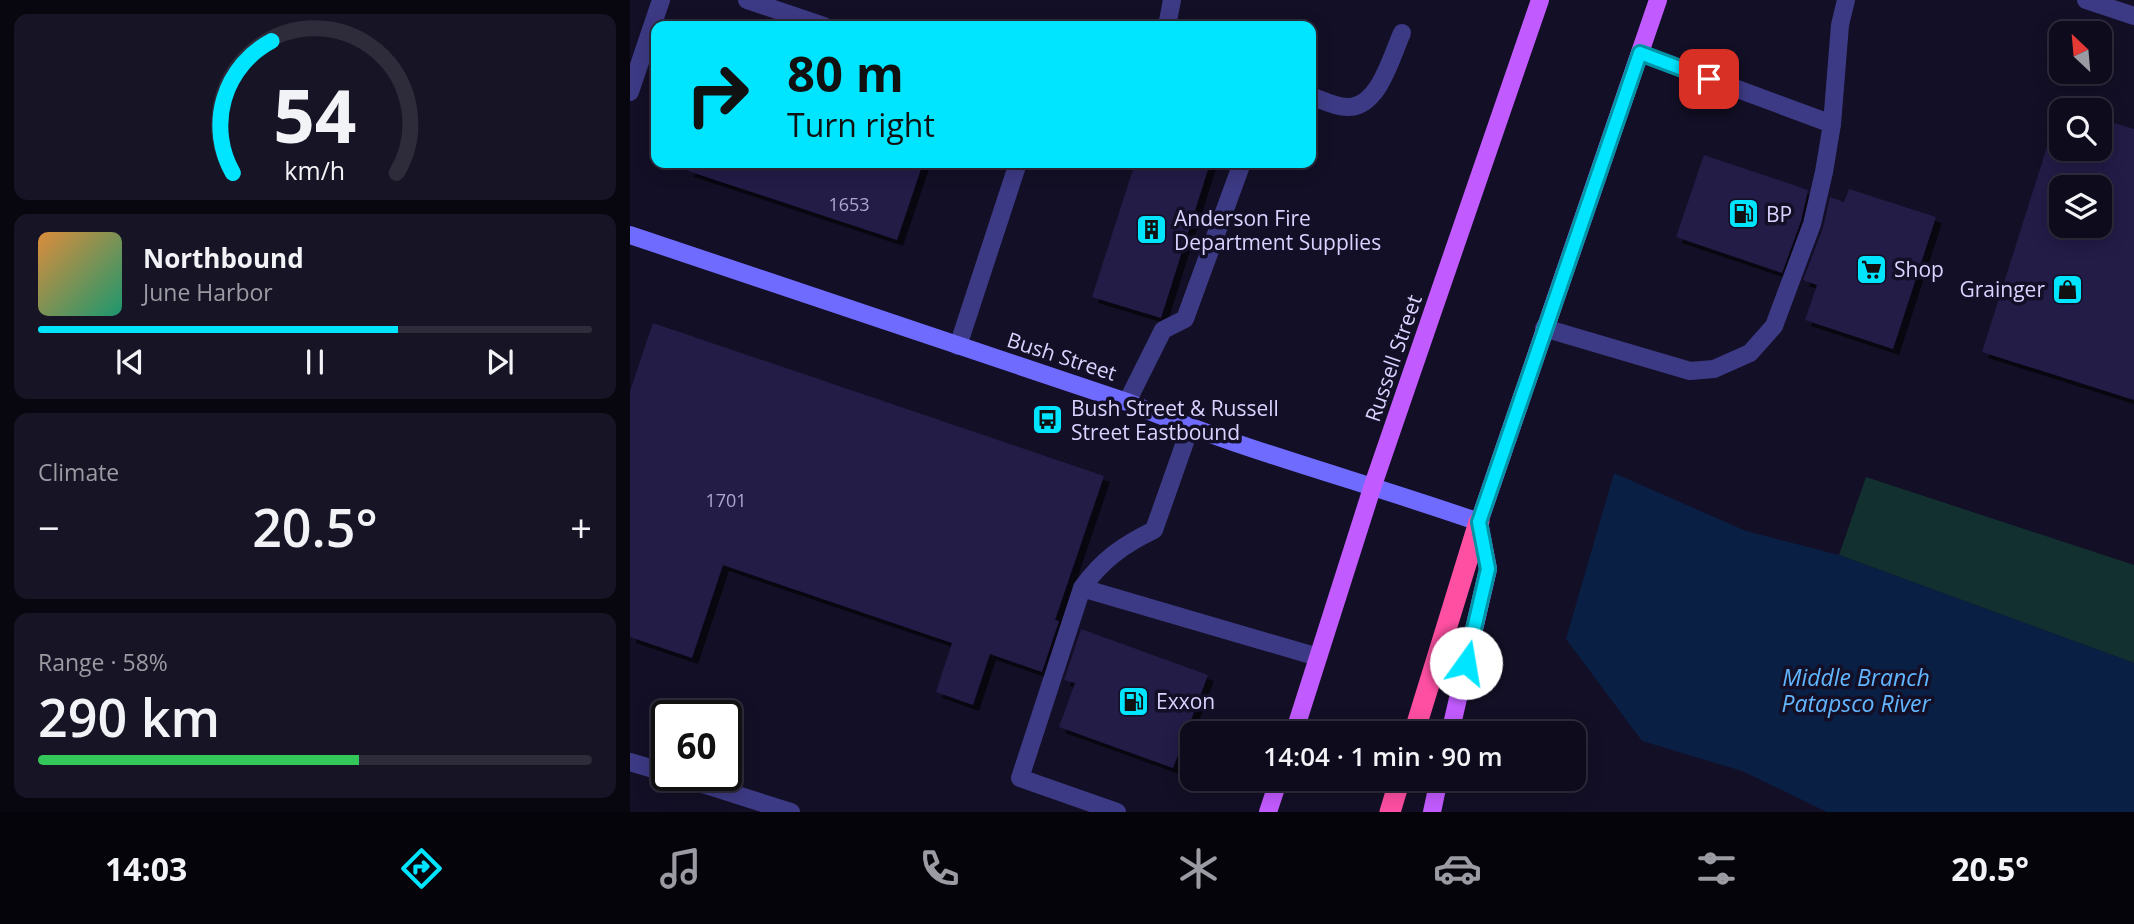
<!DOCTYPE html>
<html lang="en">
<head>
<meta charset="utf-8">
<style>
	:root { --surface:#0e0b1c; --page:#171425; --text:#f1f3f6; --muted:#9b9ba3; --line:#2e2b3b; --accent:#00e5ff }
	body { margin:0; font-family:"Open Sans",sans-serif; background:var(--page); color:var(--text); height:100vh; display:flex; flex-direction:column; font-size:26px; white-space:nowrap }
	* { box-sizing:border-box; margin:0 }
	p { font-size:23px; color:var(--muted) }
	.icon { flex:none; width:38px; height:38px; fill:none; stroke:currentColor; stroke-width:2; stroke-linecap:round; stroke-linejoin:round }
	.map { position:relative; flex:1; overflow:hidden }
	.drawer { display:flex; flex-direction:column; gap:14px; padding:14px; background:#08060f; width:630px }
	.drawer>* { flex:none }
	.banner { position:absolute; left:21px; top:21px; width:665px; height:147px; border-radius:14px; box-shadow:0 4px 18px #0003,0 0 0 2px var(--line); background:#00e5ff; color:#111; overflow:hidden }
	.needle { width:46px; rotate:334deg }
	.tools { position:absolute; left:1419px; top:21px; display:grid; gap:14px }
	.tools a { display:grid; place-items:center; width:63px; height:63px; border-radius:14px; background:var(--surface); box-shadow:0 4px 18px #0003,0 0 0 2px var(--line); font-size:35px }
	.speed { position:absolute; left:21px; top:700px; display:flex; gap:14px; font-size:35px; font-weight:700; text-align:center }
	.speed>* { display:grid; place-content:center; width:91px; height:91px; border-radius:50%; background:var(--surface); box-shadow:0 4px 18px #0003,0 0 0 2px var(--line); line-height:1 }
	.speed .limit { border:4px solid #111; border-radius:10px; background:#fff; color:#111 }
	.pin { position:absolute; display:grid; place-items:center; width:60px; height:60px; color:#fff; margin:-30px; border-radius:14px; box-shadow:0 4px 10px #0006 }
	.me { position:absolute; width:77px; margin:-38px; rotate:13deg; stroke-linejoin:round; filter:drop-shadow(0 0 5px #0008) }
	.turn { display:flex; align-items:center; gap:24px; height:147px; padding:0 21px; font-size:32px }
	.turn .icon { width:91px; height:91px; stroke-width:2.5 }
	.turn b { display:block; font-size:49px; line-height:60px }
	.big { font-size:52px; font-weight:600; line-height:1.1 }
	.drawer .card { flex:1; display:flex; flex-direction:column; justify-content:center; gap:10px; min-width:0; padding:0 24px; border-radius:14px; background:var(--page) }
	.drawer .dial { align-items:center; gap:0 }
	.dial svg { height:182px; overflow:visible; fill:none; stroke:var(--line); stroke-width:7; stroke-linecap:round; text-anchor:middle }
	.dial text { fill:var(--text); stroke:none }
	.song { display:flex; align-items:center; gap:21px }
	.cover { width:84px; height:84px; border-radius:10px; background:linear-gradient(135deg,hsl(30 70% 55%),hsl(160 70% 35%)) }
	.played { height:7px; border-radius:4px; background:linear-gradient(90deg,var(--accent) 65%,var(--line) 65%) }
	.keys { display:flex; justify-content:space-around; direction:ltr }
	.heat { display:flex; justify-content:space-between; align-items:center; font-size:38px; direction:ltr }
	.charge { height:10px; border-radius:5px; background:linear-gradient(90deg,#34c759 58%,var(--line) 0) }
	.trip { position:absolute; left:550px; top:721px; width:406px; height:70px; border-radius:14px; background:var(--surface); box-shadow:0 4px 18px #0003,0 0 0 2px var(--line); font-weight:600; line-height:70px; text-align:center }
	.tab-bar { display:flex; height:112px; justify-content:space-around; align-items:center; background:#06040b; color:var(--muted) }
	.tab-bar .icon { width:49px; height:49px }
	.tab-bar .on { color:var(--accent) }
	.tab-bar b { font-size:32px; color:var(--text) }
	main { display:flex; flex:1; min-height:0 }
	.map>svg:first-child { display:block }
</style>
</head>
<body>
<main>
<section class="drawer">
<div class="card dial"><svg viewBox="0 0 100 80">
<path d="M14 69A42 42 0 1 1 86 69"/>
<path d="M14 69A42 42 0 0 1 31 11" stroke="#00e5ff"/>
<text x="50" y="56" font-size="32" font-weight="700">54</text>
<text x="50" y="72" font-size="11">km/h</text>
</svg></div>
<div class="card">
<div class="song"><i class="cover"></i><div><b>Northbound</b><p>June Harbor</p></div></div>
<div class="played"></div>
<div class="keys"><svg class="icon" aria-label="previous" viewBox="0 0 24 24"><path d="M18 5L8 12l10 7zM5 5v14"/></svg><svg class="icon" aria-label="pause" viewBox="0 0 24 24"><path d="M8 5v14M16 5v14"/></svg><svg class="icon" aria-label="next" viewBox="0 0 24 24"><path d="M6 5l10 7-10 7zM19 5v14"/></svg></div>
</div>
<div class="card"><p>Climate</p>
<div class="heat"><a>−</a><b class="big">20.5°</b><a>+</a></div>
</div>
<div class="card"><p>Range · 58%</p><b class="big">290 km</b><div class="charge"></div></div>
</section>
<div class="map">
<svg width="1504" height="812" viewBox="0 0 1504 812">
	<defs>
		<filter id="shadow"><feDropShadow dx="6" dy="6" stdDeviation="0" flood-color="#0009"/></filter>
	</defs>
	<rect width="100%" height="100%" fill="#130f26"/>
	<polygon fill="#12302f" points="1236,477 1504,565 1504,663 1209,555"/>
	<polygon fill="#0a1f44" points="984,473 1116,531 1209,555 1504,663 1504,812 1197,812 1112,771 1012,741 936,639"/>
	<g fill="#241b47" fill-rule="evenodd" filter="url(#shadow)">
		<path d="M1430,106L1443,110H1432V149H1470V119L1504,129V400L1352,352ZM1432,187H1470V226H1432Z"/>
		<polygon points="1074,155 1178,190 1171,221 1152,273 1046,237"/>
		<polygon points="60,163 293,163 267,240 58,171"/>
		<polygon points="505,163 580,163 531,318 462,297"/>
		<polygon points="1219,189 1306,217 1263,349 1175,320 1187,285 1173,280 1193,228 1200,197 1214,202"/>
		<polygon points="23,323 474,476 425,620 429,621 412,672 360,654 343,705 306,692 322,643 93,565 62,658 0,637 0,391"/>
		<polygon points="451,629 578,675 543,768 429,727 445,683 434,680"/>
	</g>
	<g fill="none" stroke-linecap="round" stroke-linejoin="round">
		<g stroke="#3d3a85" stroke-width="18">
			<polyline points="117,0 194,26"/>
			<polyline points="537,26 542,0"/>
			<polyline points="1010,53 1202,124"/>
			<path d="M681,96C692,100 705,107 717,107C749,108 761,57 772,33"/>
			<polyline points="914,328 1060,371 1084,369 1120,353 1144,326 1182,224 1194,172 1202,124 1210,25 1216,0"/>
			<polyline points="328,346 388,163"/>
			<polyline points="497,402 533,330 555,319 612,163"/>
			<polyline points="452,588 688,657"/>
			<polyline points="0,762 37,773"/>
			<polyline points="44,775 161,812"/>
			<path d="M487,812L390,778L452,588C472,560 493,545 524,530L560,428"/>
		</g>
		<g stroke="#3d3a85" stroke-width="18">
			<polyline points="1456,0 1504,16"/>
			<polyline points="0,92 31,0"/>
		</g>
		<path stroke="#6f6bff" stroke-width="18" d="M0,235L497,402C611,450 732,481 849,522"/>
		<g stroke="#c25bff" stroke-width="18">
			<polyline points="664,733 743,485 910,0"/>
			<polyline points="820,733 858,569 849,522 1028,0"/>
			<polyline points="638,812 649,779"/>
			<polyline points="802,812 809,779"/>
		</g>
		<g stroke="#ff4fa3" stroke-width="21">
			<polyline points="784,733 849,522"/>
			<polyline points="760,812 770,779"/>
		</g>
	</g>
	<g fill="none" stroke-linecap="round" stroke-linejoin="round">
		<defs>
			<polyline id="route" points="836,663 858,569 849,522 1010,53 1079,79"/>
		</defs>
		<use href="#route" stroke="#0095a6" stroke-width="18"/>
		<use href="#route" stroke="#00e5ff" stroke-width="12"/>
	</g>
	<defs>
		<symbol id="fuel-square" viewBox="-11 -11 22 22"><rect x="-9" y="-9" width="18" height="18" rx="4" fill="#00e5ff" stroke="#130f26"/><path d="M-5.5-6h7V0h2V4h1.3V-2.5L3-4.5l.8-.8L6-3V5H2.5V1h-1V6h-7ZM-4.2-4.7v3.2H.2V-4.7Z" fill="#111"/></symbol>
		<symbol id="building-square" viewBox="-11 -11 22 22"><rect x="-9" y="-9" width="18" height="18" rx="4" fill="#00e5ff" stroke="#130f26"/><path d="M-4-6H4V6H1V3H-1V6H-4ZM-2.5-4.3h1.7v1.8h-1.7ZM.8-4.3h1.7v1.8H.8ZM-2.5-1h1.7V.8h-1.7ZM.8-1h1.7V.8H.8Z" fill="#111"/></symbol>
		<symbol id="supermarket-square" viewBox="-11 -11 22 22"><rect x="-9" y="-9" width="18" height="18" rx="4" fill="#00e5ff" stroke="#130f26"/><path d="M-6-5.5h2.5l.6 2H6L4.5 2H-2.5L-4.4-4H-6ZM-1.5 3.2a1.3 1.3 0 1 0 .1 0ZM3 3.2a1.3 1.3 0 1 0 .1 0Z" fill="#111"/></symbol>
		<symbol id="shop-square" viewBox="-11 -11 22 22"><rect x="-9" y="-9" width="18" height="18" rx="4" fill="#00e5ff" stroke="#130f26"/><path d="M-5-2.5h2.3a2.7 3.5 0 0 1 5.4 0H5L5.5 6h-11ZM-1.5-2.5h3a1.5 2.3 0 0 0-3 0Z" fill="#111"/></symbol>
		<symbol id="bus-square" viewBox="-11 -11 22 22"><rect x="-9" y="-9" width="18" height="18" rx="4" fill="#00e5ff" stroke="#130f26"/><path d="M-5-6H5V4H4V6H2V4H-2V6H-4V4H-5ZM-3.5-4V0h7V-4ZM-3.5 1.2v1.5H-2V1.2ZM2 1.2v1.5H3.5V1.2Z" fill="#111"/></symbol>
	</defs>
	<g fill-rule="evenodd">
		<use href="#fuel-square" x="1096" y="196" width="35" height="35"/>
		<use href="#building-square" x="504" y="212" width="35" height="35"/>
		<use href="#supermarket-square" x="1224" y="252" width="35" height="35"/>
		<use href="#shop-square" x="1420" y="272" width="35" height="35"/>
		<use href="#bus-square" x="400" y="402" width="35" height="35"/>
		<use href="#fuel-square" x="486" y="684" width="35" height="35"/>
	</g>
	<g text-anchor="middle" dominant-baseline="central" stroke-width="7" stroke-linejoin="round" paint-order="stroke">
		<g font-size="18" fill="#aca6d1">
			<text x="219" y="204">1653</text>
			<text x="96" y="500">1701</text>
		</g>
		<g font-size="21" fill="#d9d4ff" stroke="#130f26" text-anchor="start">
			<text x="1136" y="214">BP</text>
			<text x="544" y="218">Anderson Fire<tspan x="544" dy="24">Department Supplies</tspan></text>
			<text x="1264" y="269">Shop</text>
			<text x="1415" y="289" text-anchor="end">Grainger</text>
			<text x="441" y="408">Bush Street &amp; Russell<tspan x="441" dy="24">Street Eastbound</tspan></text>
			<text x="526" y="701">Exxon</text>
		</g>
		<g font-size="21" fill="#d9d4ff" stroke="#130f26">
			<text transform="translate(432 356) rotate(18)">Bush Street</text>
			<text transform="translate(763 358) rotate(-71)">Russell Street</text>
		</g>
		<g font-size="23" font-style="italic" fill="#62b6ff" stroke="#130f26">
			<text x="1226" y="677">Middle Branch<tspan x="1226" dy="26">Patapsco River</tspan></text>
		</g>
	</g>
</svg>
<div class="tools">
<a><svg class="needle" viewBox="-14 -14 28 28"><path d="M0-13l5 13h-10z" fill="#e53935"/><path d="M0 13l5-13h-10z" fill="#9b9ba3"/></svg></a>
<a><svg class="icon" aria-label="search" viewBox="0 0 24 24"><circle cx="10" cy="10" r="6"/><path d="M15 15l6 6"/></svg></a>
<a><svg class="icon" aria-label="layers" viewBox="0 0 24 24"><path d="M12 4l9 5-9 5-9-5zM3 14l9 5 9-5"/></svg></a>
</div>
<div class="speed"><div class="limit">60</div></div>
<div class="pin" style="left:1079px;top:79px;background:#d93025"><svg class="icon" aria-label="arrive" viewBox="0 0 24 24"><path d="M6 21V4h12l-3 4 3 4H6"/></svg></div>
<svg class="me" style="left:836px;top:663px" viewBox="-20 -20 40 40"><circle r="19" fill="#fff"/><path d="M0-13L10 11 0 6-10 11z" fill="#00e5ff"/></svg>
<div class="trip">14:04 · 1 min · 90 m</div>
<div class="banner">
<div class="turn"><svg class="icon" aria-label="right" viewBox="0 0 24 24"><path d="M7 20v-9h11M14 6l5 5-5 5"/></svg><div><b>80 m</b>Turn right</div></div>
</div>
</div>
</main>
<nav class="tab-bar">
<b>14:03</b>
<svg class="icon on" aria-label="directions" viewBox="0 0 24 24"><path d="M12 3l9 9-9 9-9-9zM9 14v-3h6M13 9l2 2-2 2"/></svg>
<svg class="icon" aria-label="music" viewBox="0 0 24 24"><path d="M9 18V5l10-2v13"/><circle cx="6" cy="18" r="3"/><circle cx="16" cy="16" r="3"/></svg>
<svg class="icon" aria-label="phone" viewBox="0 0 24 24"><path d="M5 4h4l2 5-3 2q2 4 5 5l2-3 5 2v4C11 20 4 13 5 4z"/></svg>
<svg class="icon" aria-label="climate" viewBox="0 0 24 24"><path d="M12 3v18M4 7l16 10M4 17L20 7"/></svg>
<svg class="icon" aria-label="car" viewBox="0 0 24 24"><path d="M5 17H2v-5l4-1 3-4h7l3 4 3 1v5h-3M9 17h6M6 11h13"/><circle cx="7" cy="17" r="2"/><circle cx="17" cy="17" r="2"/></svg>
<svg class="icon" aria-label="filters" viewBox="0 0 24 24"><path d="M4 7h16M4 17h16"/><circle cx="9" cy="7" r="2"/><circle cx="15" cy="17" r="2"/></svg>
<b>20.5°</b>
</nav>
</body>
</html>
